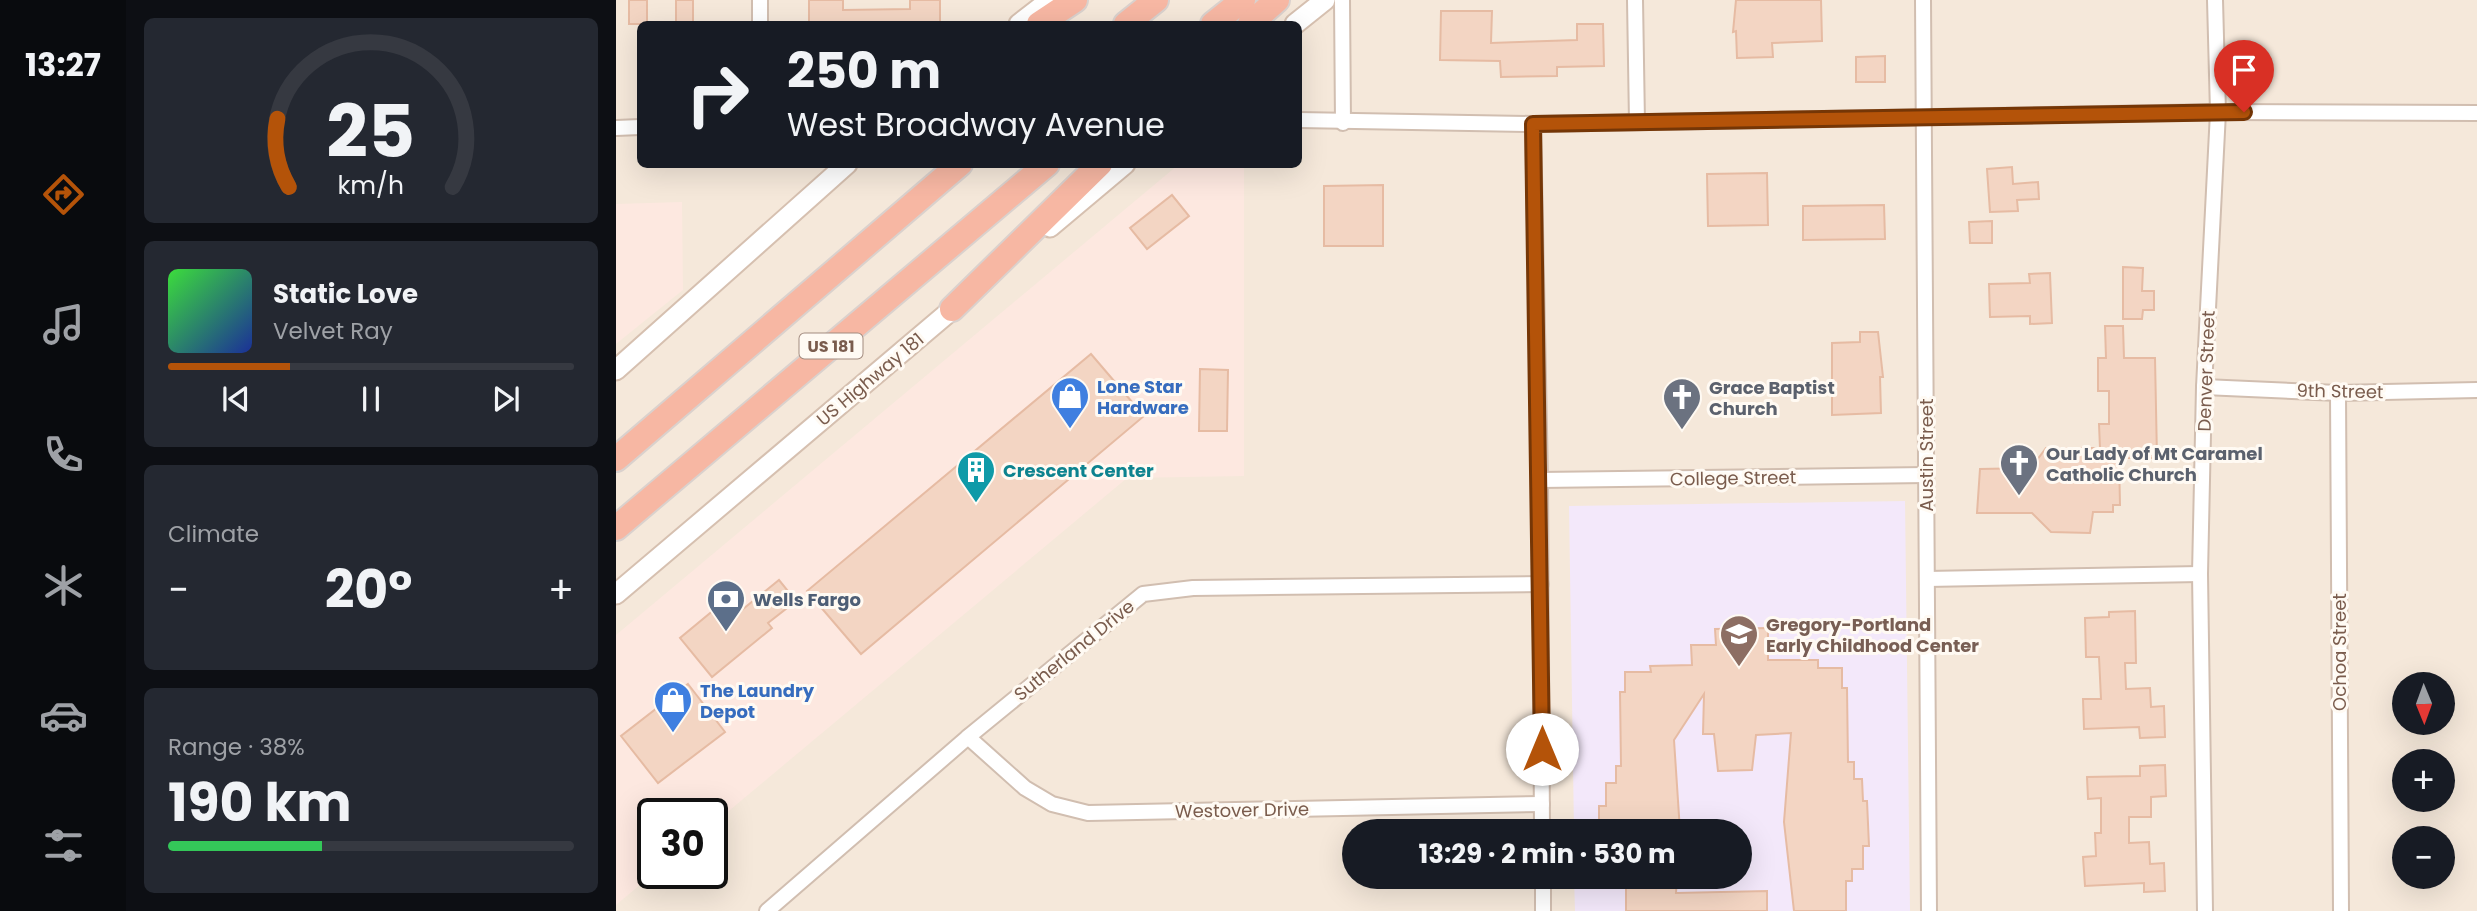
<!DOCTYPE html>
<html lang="en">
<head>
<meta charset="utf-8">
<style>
	:root { --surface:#171b24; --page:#242831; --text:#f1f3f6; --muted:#9ea1a6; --line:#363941; --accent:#b45309 }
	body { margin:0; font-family:Poppins,sans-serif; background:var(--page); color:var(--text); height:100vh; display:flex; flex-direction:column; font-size:26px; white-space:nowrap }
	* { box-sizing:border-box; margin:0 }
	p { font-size:23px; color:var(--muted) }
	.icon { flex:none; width:38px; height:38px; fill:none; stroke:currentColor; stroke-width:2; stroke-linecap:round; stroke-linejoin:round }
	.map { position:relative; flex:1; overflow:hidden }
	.drawer { display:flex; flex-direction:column; gap:18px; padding:18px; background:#0d0f14; width:490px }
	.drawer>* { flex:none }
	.hud { position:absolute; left:21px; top:21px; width:665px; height:147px; border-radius:10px; box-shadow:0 7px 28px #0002; background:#171b24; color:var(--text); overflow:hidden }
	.needle { width:46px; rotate:179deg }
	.buttons { position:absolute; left:1776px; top:672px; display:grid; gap:14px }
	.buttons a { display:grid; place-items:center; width:63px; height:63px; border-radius:50%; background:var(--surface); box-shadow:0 7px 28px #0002; font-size:35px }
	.speed { position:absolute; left:21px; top:798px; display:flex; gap:14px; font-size:35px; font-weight:700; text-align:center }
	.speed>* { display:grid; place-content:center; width:91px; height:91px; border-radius:50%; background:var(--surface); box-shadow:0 7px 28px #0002; line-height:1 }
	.speed .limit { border:4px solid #111; border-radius:10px; background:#fff; color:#111 }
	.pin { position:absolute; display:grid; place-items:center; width:60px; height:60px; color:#fff; margin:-72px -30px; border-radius:50% 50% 50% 0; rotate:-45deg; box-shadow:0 0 7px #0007 }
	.pin .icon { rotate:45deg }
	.me { position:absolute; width:77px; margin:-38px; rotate:0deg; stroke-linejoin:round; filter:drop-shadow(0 0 5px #0008) }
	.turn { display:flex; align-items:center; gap:24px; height:147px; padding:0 35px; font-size:32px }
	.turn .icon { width:91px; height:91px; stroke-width:2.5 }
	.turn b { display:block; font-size:49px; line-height:60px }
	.big { font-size:52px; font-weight:700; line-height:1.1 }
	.drawer .tile { flex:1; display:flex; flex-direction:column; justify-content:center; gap:10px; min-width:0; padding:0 24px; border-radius:10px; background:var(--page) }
	.drawer .dial { align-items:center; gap:0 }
	.dial svg { height:182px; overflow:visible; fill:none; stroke:var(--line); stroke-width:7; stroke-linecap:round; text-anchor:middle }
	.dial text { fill:var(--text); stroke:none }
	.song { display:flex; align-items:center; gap:21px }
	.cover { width:84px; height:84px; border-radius:10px; background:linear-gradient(135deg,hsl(120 70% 55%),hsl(230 70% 35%)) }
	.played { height:7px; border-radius:4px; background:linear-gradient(90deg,var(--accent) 30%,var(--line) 30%) }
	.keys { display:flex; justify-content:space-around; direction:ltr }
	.heat { display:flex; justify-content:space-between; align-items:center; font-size:38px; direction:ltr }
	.charge { height:10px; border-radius:5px; background:linear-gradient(90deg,#34c759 38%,var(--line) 0) }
	.trip { position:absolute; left:726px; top:819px; width:410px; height:70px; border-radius:35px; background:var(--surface); box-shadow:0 7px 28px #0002; font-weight:700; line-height:70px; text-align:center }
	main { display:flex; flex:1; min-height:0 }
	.menu { display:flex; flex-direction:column; width:126px; justify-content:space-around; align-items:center; background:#090b0e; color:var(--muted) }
	.menu .icon { width:49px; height:49px }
	.menu .selected { color:var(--accent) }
	.menu b { font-size:32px; color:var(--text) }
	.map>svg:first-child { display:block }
</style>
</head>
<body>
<main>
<nav class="menu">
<b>13:27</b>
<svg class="icon selected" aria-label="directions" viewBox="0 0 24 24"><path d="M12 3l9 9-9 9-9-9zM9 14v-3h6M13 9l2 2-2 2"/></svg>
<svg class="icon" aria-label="music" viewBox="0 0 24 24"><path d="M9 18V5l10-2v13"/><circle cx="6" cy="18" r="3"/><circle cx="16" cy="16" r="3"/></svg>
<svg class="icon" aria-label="phone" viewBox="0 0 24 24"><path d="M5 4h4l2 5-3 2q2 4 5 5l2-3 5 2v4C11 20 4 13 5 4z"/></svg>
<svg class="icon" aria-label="climate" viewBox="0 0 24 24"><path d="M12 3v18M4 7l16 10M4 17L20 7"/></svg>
<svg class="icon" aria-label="car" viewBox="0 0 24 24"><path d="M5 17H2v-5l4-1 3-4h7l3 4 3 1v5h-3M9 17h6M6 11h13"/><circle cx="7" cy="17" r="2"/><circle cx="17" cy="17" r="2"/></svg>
<svg class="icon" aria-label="filters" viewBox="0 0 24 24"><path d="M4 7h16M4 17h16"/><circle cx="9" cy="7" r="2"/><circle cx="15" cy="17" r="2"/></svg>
</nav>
<section class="drawer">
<div class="tile dial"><svg viewBox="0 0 100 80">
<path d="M14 69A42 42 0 1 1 86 69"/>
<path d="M14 69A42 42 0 0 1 9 39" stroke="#b45309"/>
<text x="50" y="56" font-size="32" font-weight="700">25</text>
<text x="50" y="72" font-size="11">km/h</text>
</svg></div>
<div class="tile">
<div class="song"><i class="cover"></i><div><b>Static Love</b><p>Velvet Ray</p></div></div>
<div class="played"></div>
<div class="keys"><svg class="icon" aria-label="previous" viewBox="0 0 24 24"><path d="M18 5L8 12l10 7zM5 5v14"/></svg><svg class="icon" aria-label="pause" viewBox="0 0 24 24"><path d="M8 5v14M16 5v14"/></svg><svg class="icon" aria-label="next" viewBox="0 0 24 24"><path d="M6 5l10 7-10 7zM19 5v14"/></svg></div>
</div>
<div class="tile"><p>Climate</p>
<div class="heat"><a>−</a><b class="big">20°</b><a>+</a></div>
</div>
<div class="tile"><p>Range · 38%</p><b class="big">190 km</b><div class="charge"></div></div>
</section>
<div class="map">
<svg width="1861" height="911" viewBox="0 0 1861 911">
	<rect width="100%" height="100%" fill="#fdf6ec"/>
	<path fill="#f5e8da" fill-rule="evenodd" d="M0,0H1861V911H0ZM24,24H682V164H24ZM1788,684H1827V723H1788ZM1788,761H1827V800H1788ZM37,814H96V873H37ZM738,831H1124V877H738ZM1788,838H1827V877H1788Z"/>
	<g fill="#fde8e0">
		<polygon points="562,165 628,165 628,476 511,478 96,825 96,814 37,814 38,873 0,905 0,635"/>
		<polygon points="66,202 67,290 0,344 0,204"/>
	</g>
	<polygon fill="#f3e8fa" points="1289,501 1294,911 959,911 958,877 1124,877 1124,831 958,831 953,506"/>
	<g fill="#f3d5c3" stroke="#e6bba3" stroke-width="2">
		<rect x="13" y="0" width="18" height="24"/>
		<rect x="60" y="0" width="17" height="24"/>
		<polygon points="193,0 227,0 227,10 294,9 294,0 324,0 324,24 193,24"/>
		<polygon points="1120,0 1205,0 1206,41 1156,43 1157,57 1121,58 1120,31 1117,32"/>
		<polygon points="825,11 876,11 875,43 961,40 961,24 987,24 988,66 941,67 941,76 885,77 884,61 824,60"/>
		<polygon points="1269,56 1269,82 1240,82 1240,57"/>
		<polygon points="1396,167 1397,184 1422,182 1423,199 1401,200 1402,211 1374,212 1371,169"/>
		<polygon points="1151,173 1152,225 1092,226 1091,174"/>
		<polygon points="767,185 767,246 708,246 708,186"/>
		<polygon points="556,195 573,216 531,249 514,228"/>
		<polygon points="1268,205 1269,239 1187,240 1187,206"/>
		<polygon points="1376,221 1376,243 1354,243 1353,222"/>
		<polygon points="1507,267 1527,268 1526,291 1538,291 1538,310 1527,310 1526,319 1507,319"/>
		<polygon points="1434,273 1436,323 1414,324 1414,316 1374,317 1373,284 1414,283 1413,274"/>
		<polygon points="1489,326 1507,326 1508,358 1539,358 1541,458 1503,458 1504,505 1497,505 1497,512 1477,512 1474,533 1435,532 1416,513 1361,513 1364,469 1415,468 1430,448 1484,448 1483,424 1493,424 1493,391 1482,391 1482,358 1490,358"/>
		<polygon points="1244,332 1262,332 1267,377 1264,377 1265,413 1216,415 1216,343 1244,342"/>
		<polygon points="475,354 528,416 245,654 191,591"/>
		<polygon points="584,369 612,370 611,431 583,431"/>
		<polygon points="163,580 180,601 152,623 156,628 96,677 64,638 116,595 127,609"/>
		<polygon points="1519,611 1520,663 1509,663 1510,689 1534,688 1535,707 1548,706 1549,737 1524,738 1523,727 1468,729 1467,699 1485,699 1483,657 1470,657 1469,618 1493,617 1493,612"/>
		<polygon points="1152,628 1152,660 1202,660 1202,668 1226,668 1226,688 1231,688 1232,762 1238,762 1238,779 1246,779 1247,801 1251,801 1253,846 1247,846 1247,869 1236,869 1236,881 1230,881 1230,911 1178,911 1168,822 1175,733 1140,735 1136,770 1102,771 1098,734 1087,734 1088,694 1058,740 1064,831 983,831 983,806 990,806 990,783 1000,783 1000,766 1005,766 1004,692 1009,692 1009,672 1035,672 1034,666 1076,665 1075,645 1100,645 1099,629"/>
		<polygon points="72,684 109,732 42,783 5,736"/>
		<polygon points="1549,765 1550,796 1535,797 1535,817 1513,817 1513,843 1533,842 1534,864 1548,863 1549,891 1528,892 1528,883 1469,886 1467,857 1480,856 1479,833 1485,833 1485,798 1472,799 1471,777 1524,776 1524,766"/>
		<polygon points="1010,877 1061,877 1060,893 1151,891 1151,911 1010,911"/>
	</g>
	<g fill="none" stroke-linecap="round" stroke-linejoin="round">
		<defs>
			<g id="street">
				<polyline points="144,0 144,24"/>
				<polyline points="726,0 727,123"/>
				<polyline points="1019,0 1021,122"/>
				<polyline points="1307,0 1313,911"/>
				<polyline points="682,120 917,124 1602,112 1861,113"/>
				<polyline points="917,124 924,480 926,831"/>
				<polyline points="0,128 24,127"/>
				<polyline points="1588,387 1722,393 1861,390"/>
				<polyline points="1722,393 1725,911"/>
				<polyline points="924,480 1310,475"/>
				<polyline points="1311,579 1584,574"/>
				<polyline points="352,737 409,788 436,804 472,813 926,804"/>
				<polyline points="927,877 927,911"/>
				<polyline points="151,911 352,737 527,594 577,588 925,584"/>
				<polyline points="1589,911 1584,574 1588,387 1602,112 1599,0"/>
			</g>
			<g id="secondary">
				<polyline points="403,24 434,0"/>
				<polyline points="679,24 709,0"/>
				<polyline points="434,227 509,164"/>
				<polyline points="0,370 231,164"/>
				<polyline points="0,594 346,301"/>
			</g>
			<g id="highway">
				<polyline points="423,24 459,0"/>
				<polyline points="510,24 540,0"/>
				<polyline points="597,24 627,0"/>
				<polyline points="634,24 661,0"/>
				<polyline points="336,309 484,164"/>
				<polyline points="0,459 344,164"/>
				<polyline points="0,528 431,164"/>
			</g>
		</defs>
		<use href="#street" stroke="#d1beb0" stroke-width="18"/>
		<use href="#secondary" stroke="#d6c0b0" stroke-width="23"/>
		<use href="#highway" stroke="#dad1cd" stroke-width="28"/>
		<use href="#street" stroke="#fff" stroke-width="14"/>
		<use href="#secondary" stroke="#fff" stroke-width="19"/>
		<use href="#highway" stroke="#f7b7a3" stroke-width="24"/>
	</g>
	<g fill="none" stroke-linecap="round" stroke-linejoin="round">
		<defs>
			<polyline id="route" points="926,749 917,124 1628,112"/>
		</defs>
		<use href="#route" stroke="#753606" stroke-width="18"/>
		<use href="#route" stroke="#b45309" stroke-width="12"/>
	</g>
	<defs>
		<symbol id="shop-pin" viewBox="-11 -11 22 30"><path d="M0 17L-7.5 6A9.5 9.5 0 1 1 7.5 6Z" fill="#3f7fe0" stroke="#fffaf3"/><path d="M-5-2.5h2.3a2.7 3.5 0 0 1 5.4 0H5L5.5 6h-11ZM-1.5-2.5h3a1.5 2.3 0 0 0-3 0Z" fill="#fff"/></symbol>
		<symbol id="church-pin" viewBox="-11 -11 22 30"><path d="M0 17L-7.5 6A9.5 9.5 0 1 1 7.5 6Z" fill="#6b7280" stroke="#fffaf3"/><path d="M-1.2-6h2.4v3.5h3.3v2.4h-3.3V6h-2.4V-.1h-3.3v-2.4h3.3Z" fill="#fff"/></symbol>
		<symbol id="building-pin" viewBox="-11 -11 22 30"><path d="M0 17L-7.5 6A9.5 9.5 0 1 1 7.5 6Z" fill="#0f9aa8" stroke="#fffaf3"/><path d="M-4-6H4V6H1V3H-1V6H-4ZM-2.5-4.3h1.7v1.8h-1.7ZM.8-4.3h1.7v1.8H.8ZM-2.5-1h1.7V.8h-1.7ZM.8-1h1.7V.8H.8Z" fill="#fff"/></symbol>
		<symbol id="bank-pin" viewBox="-11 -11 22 30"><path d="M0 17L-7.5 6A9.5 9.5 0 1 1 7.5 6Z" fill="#5c6f8a" stroke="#fffaf3"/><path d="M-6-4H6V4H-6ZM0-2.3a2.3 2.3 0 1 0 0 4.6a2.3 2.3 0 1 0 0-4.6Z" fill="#fff"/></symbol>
		<symbol id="school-pin" viewBox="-11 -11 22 30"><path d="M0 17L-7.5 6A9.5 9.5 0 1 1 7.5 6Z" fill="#8d6e63" stroke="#fffaf3"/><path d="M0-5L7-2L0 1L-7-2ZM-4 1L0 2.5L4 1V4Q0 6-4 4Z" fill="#fff"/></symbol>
	</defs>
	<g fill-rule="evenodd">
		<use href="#shop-pin" x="432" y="374" width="44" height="60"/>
		<use href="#church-pin" x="1044" y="375" width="44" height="60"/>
		<use href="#church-pin" x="1381" y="441" width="44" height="60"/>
		<use href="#building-pin" x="338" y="448" width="44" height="60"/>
		<use href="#bank-pin" x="88" y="577" width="44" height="60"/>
		<use href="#school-pin" x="1101" y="612" width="44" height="60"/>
		<use href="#shop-pin" x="35" y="678" width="44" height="60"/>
	</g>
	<g text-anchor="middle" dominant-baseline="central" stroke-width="6" stroke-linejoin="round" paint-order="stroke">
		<rect fill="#fffaf3" stroke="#a28b7f" stroke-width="2" x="183.5" y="333.5" width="63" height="25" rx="5"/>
		<g font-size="16" font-weight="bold" fill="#7a5c4d">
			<text x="215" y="346">US 181</text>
		</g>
		<g font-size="18" fill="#7a5c4d" stroke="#fffaf3">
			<text transform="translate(1590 371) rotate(-88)">Denver Street</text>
			<text transform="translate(254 379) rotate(-40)">US Highway 181</text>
			<text transform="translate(1724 391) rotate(1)">9th Street</text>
			<text transform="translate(1310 455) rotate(-90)">Austin Street</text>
			<text transform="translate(1117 478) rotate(-1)">College Street</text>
			<text transform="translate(458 650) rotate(-39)">Sutherland Drive</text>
			<text transform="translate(1723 652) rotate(-90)">Ochoa Street</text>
			<text transform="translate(626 810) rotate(-1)">Westover Drive</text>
		</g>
		<g font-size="18" font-weight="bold" fill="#366cbe" stroke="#fffaf3" text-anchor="start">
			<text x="481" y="386">Lone Star<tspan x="481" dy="21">Hardware</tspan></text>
			<text x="84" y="690">The Laundry<tspan x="84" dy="21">Depot</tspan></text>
		</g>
		<g font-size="18" font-weight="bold" fill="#5b616d" stroke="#fffaf3" text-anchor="start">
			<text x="1093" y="387">Grace Baptist<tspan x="1093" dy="21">Church</tspan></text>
			<text x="1430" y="453">Our Lady of Mt Caramel<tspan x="1430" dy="21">Catholic Church</tspan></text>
		</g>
		<g font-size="18" font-weight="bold" fill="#0d838f" stroke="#fffaf3" text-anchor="start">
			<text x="387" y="470">Crescent Center</text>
		</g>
		<g font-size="18" font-weight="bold" fill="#4e5e75" stroke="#fffaf3" text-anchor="start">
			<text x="137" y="599">Wells Fargo</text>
		</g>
		<g font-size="18" font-weight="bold" fill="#785e54" stroke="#fffaf3" text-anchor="start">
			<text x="1150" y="624">Gregory-Portland<tspan x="1150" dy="21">Early Childhood Center</tspan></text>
		</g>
	</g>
</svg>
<div class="buttons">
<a><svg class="needle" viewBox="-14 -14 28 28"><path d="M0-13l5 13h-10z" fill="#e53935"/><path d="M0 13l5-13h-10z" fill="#9ea1a6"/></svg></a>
<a>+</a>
<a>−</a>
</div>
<div class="speed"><div class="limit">30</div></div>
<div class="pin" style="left:1628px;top:112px;background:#d93025"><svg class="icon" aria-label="arrive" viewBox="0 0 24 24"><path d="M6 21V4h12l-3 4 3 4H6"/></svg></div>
<svg class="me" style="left:926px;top:749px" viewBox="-20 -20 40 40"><circle r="19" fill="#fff"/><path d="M0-13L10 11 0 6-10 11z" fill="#b45309"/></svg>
<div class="trip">13:29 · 2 min · 530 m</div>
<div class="hud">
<div class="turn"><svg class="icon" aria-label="right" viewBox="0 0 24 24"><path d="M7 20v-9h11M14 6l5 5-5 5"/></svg><div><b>250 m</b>West Broadway Avenue</div></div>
</div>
</div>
</main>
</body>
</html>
